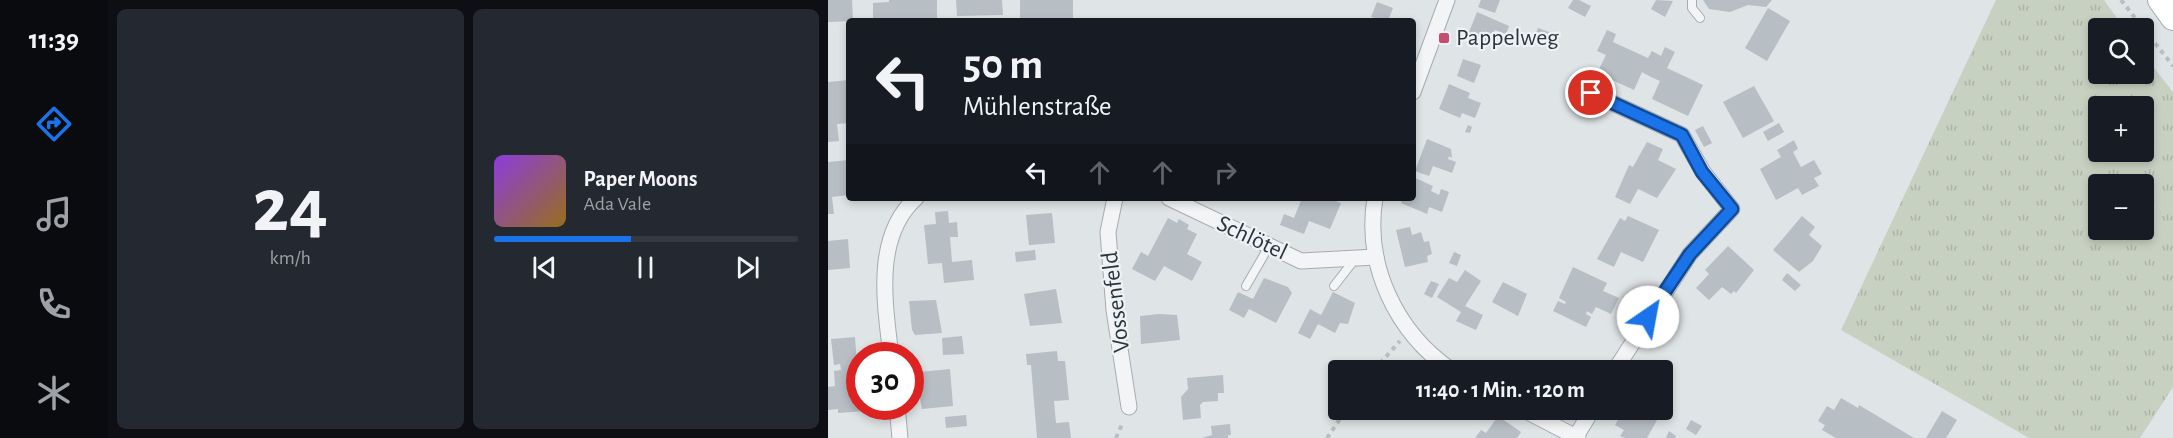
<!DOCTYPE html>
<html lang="de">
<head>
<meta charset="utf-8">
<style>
	:root { --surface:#171b24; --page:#242831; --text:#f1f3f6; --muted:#9ea1a6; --line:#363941; --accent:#1a73e8 }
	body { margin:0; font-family:"Alegreya Sans",sans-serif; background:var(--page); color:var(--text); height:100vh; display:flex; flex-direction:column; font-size:22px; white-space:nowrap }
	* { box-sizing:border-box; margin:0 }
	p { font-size:20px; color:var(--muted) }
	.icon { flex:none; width:33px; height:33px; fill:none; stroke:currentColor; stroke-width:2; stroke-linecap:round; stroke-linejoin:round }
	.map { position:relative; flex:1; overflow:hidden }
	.side { display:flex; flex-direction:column; gap:9px; padding:9px; background:#0d0f14; width:720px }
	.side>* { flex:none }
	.banner { position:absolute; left:18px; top:18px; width:570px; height:183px; border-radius:6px; box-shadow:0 3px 9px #0003; background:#171b24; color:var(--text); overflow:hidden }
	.controls { position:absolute; left:1260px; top:18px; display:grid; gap:12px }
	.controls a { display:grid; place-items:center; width:66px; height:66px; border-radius:6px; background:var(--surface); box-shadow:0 3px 9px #0003; font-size:30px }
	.speed { position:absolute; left:18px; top:342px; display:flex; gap:12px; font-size:30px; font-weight:700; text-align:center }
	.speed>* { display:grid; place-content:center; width:78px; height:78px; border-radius:50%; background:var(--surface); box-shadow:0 3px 9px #0003; line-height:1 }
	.speed .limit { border:9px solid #d22; background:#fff; color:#111 }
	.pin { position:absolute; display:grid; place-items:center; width:51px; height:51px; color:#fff; margin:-26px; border:3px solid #fff; border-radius:50%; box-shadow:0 2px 6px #0007 }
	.me { position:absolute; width:66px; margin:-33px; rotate:33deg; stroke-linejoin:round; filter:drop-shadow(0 0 4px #0008) }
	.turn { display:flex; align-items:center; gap:21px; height:126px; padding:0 18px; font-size:27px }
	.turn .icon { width:78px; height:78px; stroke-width:2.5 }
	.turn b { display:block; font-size:42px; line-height:51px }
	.lanes { display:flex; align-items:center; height:57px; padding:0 18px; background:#0003; justify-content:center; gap:30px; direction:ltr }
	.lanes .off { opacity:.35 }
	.side .tile { flex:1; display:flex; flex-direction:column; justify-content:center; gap:9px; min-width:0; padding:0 21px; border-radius:9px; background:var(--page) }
	.side .dial { align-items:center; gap:0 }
	.dial b { font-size:78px; line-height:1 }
	.song { display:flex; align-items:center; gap:18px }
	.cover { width:72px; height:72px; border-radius:9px; background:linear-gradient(135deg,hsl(270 70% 55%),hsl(40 70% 35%)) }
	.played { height:6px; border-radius:3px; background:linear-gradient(90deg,var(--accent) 45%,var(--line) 45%) }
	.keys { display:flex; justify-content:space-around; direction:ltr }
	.side .tiles { flex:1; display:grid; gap:9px; grid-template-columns:repeat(2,1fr) }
	.trip { position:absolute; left:500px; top:360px; width:345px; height:60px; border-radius:6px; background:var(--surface); box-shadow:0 3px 9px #0003; font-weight:700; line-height:60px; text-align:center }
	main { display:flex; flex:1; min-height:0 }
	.tab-bar { display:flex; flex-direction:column; width:108px; justify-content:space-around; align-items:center; background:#090b0e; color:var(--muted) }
	.tab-bar .icon { width:42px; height:42px }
	.tab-bar .selected { color:var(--accent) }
	.tab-bar b { font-size:27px; color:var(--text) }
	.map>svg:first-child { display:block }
</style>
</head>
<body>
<main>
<nav class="tab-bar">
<b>11:39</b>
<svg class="icon selected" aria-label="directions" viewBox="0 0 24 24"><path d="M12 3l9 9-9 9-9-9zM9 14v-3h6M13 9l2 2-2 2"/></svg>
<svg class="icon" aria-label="music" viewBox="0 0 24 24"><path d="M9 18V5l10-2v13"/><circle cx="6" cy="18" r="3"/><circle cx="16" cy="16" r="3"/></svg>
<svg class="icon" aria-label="phone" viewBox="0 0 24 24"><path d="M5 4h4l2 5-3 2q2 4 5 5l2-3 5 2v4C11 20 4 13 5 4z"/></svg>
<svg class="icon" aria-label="climate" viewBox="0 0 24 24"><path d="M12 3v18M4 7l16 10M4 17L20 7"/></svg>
</nav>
<section class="side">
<div class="tiles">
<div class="tile dial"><b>24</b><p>km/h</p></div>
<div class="tile">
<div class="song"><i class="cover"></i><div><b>Paper Moons</b><p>Ada Vale</p></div></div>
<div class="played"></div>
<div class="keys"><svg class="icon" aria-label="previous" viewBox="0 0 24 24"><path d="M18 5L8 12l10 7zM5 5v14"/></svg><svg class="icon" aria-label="pause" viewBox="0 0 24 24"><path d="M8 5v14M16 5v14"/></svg><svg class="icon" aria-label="next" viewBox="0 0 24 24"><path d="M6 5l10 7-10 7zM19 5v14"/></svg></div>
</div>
</div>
</section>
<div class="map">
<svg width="1345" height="438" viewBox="0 0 1345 438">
	<defs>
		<pattern id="grass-tufts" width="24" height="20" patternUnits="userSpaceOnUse" patternTransform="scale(1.5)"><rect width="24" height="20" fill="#c7d1c1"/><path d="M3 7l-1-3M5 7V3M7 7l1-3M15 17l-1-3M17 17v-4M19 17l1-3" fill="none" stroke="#abb4a7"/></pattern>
	</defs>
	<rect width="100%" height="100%" fill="#dfe4e7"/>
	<path fill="url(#grass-tufts)" fill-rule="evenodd" d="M1168,0H1276L1296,28H1270V74H1316V55L1345,92V387L1312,438H1201L1013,330ZM1270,106H1316V152H1270ZM1270,184H1316V230H1270Z"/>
	<g fill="#b7bec4">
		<polygon points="0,0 24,0 25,21 0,22"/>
		<polygon points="61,0 109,0 109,21 45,21 45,3 61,2"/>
		<polygon points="128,0 174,0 175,15 129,16"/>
		<polygon points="192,0 245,0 245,18 192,21"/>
		<polygon points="653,0 672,0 667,13 650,7"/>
		<polygon points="745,0 751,0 763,6 757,17 740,8"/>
		<polygon points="828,0 845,1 837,17 823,9"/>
		<polygon points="875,0 944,0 938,7 920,5 902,12 881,9"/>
		<polygon points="549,2 565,8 560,21 543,17"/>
		<polygon points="940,8 962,21 939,61 917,48"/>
		<polygon points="649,12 681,26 678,34 667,30 661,46 639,37"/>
		<polygon points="710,28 721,32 717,42 706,38"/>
		<polygon points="779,30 788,34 785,42 820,58 824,51 833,56 837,47 847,52 839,68 875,85 860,116 824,99 832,81 823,77 814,72 806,90 769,73 778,55 769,51"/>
		<polygon points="635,59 653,65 646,83 629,76"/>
		<polygon points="21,80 21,123 9,124 11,141 0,142 0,82"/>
		<polygon points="621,84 642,93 640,98 653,103 647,118 634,113 632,118 611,109"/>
		<polygon points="926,86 946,121 915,138 895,102"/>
		<polygon points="951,123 956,132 940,141 935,132"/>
		<polygon points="640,125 644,127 642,133 637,132"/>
		<polygon points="875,126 884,143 876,147 867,130"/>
		<polygon points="599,139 623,149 624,158 621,156 620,159 628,162 624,173 605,166 601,176 587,171"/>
		<polygon points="966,140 970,149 965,152 973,167 986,160 994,174 986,178 991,186 974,195 970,188 948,200 932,169 953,157 949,150"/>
		<polygon points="819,142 835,149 830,160 848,169 829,198 810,189 802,204 787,197 801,165 805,167"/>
		<polygon points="21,160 21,195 4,197 6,214 0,214 0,162"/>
		<polygon points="585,177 605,186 603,191 611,195 613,189 621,192 614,212 601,207 599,214 573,203 575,198 585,198"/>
		<polygon points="474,198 499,198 513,203 502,229 481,221 476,234 452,225 456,214 466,218"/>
		<polygon points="120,211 121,223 129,222 130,237 122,237 124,262 144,260 146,280 116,283 114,263 100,264 96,225 108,224 107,212"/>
		<polygon points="224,213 227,243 201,245 198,215"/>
		<polygon points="800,216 831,230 815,262 793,252 786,267 769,259 792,218 797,221"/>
		<polygon points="974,216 987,227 981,235 994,246 985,261 971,272 945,250"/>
		<polygon points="340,218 349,223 351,219 361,225 359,229 369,234 359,254 374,262 364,281 336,266 327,281 304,269 313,252 320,256"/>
		<polygon points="582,227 584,235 593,232 596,242 601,241 604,254 599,256 600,262 577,267 568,230"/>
		<polygon points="20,239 22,268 0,270 0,241"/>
		<polygon points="900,246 926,270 908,293 906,291 903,294 894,287 881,300 868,288 881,274 877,270"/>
		<polygon points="207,250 208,260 188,262 187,252"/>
		<polygon points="626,252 633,255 629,266 621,263"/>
		<polygon points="745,267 779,283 775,291 791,298 783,314 768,307 764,314 759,311 758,314 763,317 758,327 725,311 730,301 737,304 738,302 731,298"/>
		<polygon points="637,270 653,281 637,306 655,315 648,330 628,321 633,312 609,297 621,278 629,282"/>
		<polygon points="959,273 973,285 967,291 954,280"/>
		<polygon points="436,278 460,287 464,293 448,323 421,309 416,318 401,310 410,292 425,299"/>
		<polygon points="603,281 611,284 604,298 596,294"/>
		<polygon points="675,282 699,294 690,316 664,302"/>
		<polygon points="228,289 234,323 202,326 196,294"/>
		<polygon points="505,292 527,303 520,324 512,323 507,333 490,324 482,339 470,333 482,309 493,315"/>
		<polygon points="108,300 114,333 87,335 84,330 81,301"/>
		<polygon points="331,314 349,315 352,340 313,344 312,316"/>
		<polygon points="134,336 136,354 115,355 114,338"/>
		<polygon points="27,337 32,406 37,406 38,411 10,413 10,409 0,410 0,387 7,386 6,371 13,370 12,364 6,365 3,339"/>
		<polygon points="229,351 230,361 237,361 241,400 226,401 228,423 241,422 243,438 209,438 203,365 199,365 198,354"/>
		<polygon points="122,369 125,406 94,409 88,377 91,372"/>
		<polygon points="395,375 396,393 390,393 390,401 375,402 372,405 373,418 355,420 353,397 360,389 359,378"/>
		<polygon points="1013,398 1030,408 1031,405 1086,438 1008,438 994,430 997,425 990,421 999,406 1006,410"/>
		<polygon points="796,410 816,419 821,410 833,413 819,438 797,438 792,436 796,430 787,425"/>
		<polygon points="1114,411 1129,420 1120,435 1118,438 1098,438"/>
		<polygon points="138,415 139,426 118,428 117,417"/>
		<polygon points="670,416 693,432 689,438 647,438 653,430 658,433"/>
		<polygon points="863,420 874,426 868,435 858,429"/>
		<polygon points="402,424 403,435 400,435 400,438 374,438 384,435 383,426"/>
		<polygon points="841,431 848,436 847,438 838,438"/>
	</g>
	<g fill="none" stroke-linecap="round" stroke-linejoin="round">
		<defs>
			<g id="lane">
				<polyline points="864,0 864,8 872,18"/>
				<polyline points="418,286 440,248"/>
				<polyline points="506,286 527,259"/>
			</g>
			<g id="street">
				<polyline points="585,92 619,0"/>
				<polyline points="763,93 854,135 875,172 904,209 862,254 787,370"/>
				<polyline points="287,198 280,232 286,310 301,407"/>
				<polyline points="341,198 473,261 548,257"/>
				<path d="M547,198C536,265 568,332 623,370"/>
				<path d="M63,356C57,304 45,237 88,198"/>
				<polyline points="69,406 72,438"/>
				<polyline points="696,410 750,438"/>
				<polyline points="747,438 764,410"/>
			</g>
			<polyline id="primary" points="1332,0 1345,18"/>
		</defs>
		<use href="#lane" stroke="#a5acb1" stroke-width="10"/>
		<use href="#street" stroke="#a5acb1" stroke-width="17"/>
		<use href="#primary" stroke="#a0aab2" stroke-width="26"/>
		<g stroke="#babec2" stroke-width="4" stroke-dasharray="4.5 4.5" stroke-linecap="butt">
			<polyline points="1293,0 1315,28"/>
			<polyline points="1316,29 1345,66"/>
			<polyline points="546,370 572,341"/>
			<polyline points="288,438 295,422"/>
			<polyline points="499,438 518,410"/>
		</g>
		<use href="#lane" stroke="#f2f4f6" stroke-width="8"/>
		<use href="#street" stroke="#f2f4f6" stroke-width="15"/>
		<use href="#primary" stroke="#fff" stroke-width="24"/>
	</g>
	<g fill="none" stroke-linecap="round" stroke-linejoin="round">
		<defs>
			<polyline id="route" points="763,93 854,135 874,172 904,209 862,254 820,317"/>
		</defs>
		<use href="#route" stroke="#114b97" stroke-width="15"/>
		<use href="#route" stroke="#1a73e8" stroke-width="10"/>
	</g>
	<rect fill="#c34e70" stroke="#eff2f5" stroke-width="2" x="610" y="32" width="12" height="12" rx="3"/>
	<g text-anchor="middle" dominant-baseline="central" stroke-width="4.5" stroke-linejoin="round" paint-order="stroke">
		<g font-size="24" fill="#2a343d" stroke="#eff2f5" text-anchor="start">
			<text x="628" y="38">Pappelweg</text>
		</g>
		<g font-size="24" fill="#2a343d" stroke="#eff2f5">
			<text transform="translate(424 238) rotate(25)">Schlötel</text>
			<text transform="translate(288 302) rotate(-97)">Vossenfeld</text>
		</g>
	</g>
</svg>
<div class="controls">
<a><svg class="icon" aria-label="search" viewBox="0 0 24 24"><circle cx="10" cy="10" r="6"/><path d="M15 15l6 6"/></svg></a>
<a>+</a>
<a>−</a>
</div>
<div class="speed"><div class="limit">30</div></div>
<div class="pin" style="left:763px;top:93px;background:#d93025"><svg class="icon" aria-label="arrive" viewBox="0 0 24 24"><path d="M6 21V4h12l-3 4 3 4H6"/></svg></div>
<svg class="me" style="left:820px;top:317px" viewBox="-20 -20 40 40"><circle r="19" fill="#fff"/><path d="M0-13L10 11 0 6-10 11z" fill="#1a73e8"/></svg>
<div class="trip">11:40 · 1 Min. · 120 m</div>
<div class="banner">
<div class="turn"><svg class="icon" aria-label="left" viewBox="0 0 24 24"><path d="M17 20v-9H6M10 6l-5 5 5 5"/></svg><div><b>50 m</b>Mühlenstraße</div></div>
<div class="lanes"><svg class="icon" aria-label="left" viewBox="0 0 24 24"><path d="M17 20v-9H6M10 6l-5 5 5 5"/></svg><svg class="icon off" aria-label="ahead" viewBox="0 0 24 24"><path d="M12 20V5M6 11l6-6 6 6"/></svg><svg class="icon off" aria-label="ahead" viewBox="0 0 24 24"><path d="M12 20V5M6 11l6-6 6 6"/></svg><svg class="icon off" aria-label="right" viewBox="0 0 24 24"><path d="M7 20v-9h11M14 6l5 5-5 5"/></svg></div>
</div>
</div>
</main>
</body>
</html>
